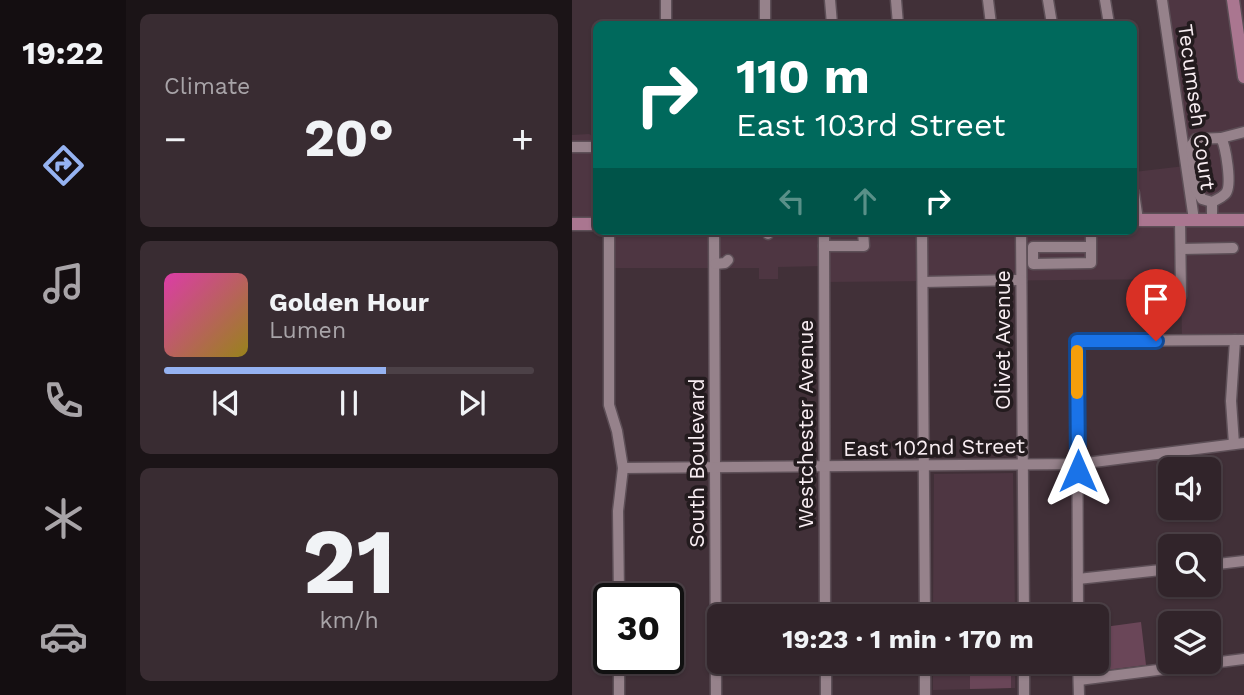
<!DOCTYPE html>
<html lang="en">
<head>
<meta charset="utf-8">
<style>
	:root { --surface:#31242a; --page:#392c32; --text:#f1f3f6; --muted:#a8a4a8; --line:#4c4147; --accent:#95b2f1 }
	body { margin:0; font-family:"Work Sans",sans-serif; background:var(--page); color:var(--text); height:100vh; display:flex; flex-direction:column; font-size:26px; white-space:nowrap }
	* { box-sizing:border-box; margin:0 }
	p { font-size:23px; color:var(--muted) }
	.icon { flex:none; width:38px; height:38px; fill:none; stroke:currentColor; stroke-width:2; stroke-linecap:round; stroke-linejoin:round }
	.map { position:relative; flex:1; overflow:hidden }
	.side { display:flex; flex-direction:column; gap:14px; padding:14px; background:#1b1417; width:446px }
	.side>* { flex:none }
	.guide { position:absolute; left:21px; top:21px; width:544px; height:214px; border-radius:10px; box-shadow:0 2px 5px #0004,0 0 0 2px var(--line); background:#00695c; color:#fff; overflow:hidden }
	.tools { position:absolute; left:586px; top:457px; display:grid; gap:14px }
	.tools a { display:grid; place-items:center; width:63px; height:63px; border-radius:10px; background:var(--surface); box-shadow:0 2px 5px #0004,0 0 0 2px var(--line); font-size:35px }
	.speed { position:absolute; left:21px; top:583px; display:flex; gap:14px; font-size:35px; font-weight:700; text-align:center }
	.speed>* { display:grid; place-content:center; width:91px; height:91px; border-radius:50%; background:var(--surface); box-shadow:0 2px 5px #0004,0 0 0 2px var(--line); line-height:1 }
	.speed .limit { border:4px solid #111; border-radius:10px; background:#fff; color:#111 }
	.pin { position:absolute; display:grid; place-items:center; width:60px; height:60px; color:#fff; margin:-72px -30px; border-radius:50% 50% 50% 0; rotate:-45deg; box-shadow:0 0 7px #0007 }
	.pin .icon { rotate:45deg }
	.me { position:absolute; width:77px; margin:-38px; rotate:0deg; stroke-linejoin:round; filter:drop-shadow(0 0 5px #0008) }
	.turn { display:flex; align-items:center; gap:24px; height:147px; padding:0 28px; font-size:32px }
	.turn .icon { width:91px; height:91px; stroke-width:2.5 }
	.turn b { display:block; font-size:49px; line-height:60px }
	.lanes { display:flex; align-items:center; height:66px; padding:0 28px; background:#0003; justify-content:center; gap:35px; direction:ltr }
	.lanes .off { opacity:.35 }
	.big { font-size:52px; font-weight:700; line-height:1.1 }
	.side .tile { flex:1; display:flex; flex-direction:column; justify-content:center; gap:10px; min-width:0; padding:0 24px; border-radius:10px; background:var(--page) }
	.side .dial { align-items:center; gap:0 }
	.dial b { font-size:91px; line-height:1 }
	.song { display:flex; align-items:center; gap:21px }
	.cover { width:84px; height:84px; border-radius:10px; background:linear-gradient(135deg,hsl(320 70% 55%),hsl(50 70% 35%)) }
	.played { height:7px; border-radius:4px; background:linear-gradient(90deg,var(--accent) 60%,var(--line) 60%) }
	.keys { display:flex; justify-content:space-around; direction:ltr }
	.heat { display:flex; justify-content:space-between; align-items:center; font-size:38px; direction:ltr }
	.trip { position:absolute; left:135px; top:604px; width:402px; height:70px; border-radius:10px; background:var(--surface); box-shadow:0 2px 5px #0004,0 0 0 2px var(--line); font-weight:700; line-height:70px; text-align:center }
	main { display:flex; flex:1; min-height:0 }
	.dock { display:flex; flex-direction:column; width:126px; justify-content:space-around; align-items:center; background:#140e11; color:var(--muted) }
	.dock .icon { width:49px; height:49px }
	.dock .on { color:var(--accent) }
	.dock b { font-size:32px; color:var(--text) }
	.map>svg:first-child { display:block }
</style>
</head>
<body>
<main>
<nav class="dock">
<b>19:22</b>
<svg class="icon on" aria-label="directions" viewBox="0 0 24 24"><path d="M12 3l9 9-9 9-9-9zM9 14v-3h6M13 9l2 2-2 2"/></svg>
<svg class="icon" aria-label="music" viewBox="0 0 24 24"><path d="M9 18V5l10-2v13"/><circle cx="6" cy="18" r="3"/><circle cx="16" cy="16" r="3"/></svg>
<svg class="icon" aria-label="phone" viewBox="0 0 24 24"><path d="M5 4h4l2 5-3 2q2 4 5 5l2-3 5 2v4C11 20 4 13 5 4z"/></svg>
<svg class="icon" aria-label="climate" viewBox="0 0 24 24"><path d="M12 3v18M4 7l16 10M4 17L20 7"/></svg>
<svg class="icon" aria-label="car" viewBox="0 0 24 24"><path d="M5 17H2v-5l4-1 3-4h7l3 4 3 1v5h-3M9 17h6M6 11h13"/><circle cx="7" cy="17" r="2"/><circle cx="17" cy="17" r="2"/></svg>
</nav>
<section class="side">
<div class="tile"><p>Climate</p>
<div class="heat"><a>−</a><b class="big">20°</b><a>+</a></div>
</div>
<div class="tile">
<div class="song"><i class="cover"></i><div><b>Golden Hour</b><p>Lumen</p></div></div>
<div class="played"></div>
<div class="keys"><svg class="icon" aria-label="previous" viewBox="0 0 24 24"><path d="M18 5L8 12l10 7zM5 5v14"/></svg><svg class="icon" aria-label="pause" viewBox="0 0 24 24"><path d="M8 5v14M16 5v14"/></svg><svg class="icon" aria-label="next" viewBox="0 0 24 24"><path d="M6 5l10 7-10 7zM19 5v14"/></svg></div>
</div>
<div class="tile dial"><b>21</b><p>km/h</p></div>
</section>
<div class="map">
<svg width="672" height="695" viewBox="0 0 672 695">
	<rect width="100%" height="100%" fill="#413038"/>
	<g fill="#4e3642">
		<polygon points="590,0 672,0 672,340 610,341 609,279 252,282 251,266 206,267 206,279 187,279 187,268 37,268 37,231 562,231 562,172 613,166"/>
		<polygon points="17,134 24,138 24,224 0,224 0,135"/>
		<polygon points="441,473 443,616 361,616 362,474"/>
		<polygon points="361,662 443,662 443,688 361,690"/>
	</g>
	<g fill="#6a4658">
		<polygon points="569,622 574,665 510,673 510,662 525,662 525,628"/>
		<polygon points="398,662 439,662 439,688 398,689"/>
	</g>
	<g fill="none" stroke-linecap="round" stroke-linejoin="round">
		<defs>
			<g id="minor">
				<polyline points="94,0 94,24"/>
				<polyline points="258,0 260,24"/>
				<polyline points="324,0 326,24"/>
				<polyline points="416,0 419,24"/>
				<polyline points="476,0 480,24"/>
				<polyline points="533,0 537,24"/>
				<polyline points="590,0 622,220"/>
				<polyline points="193,24 193,0"/>
				<polyline points="649,138 672,132"/>
				<polyline points="0,147 24,147"/>
				<polyline points="562,193 566,220"/>
				<path d="M640,202L630,199L624,189L619,146L624,139L649,138C654,147 660,185 654,193C651,197 644,200 640,202V220"/>
				<polyline points="608,220 609,296"/>
				<polyline points="37,231 37,405 45,431 51,468 46,511 47,598"/>
				<polyline points="142,231 144,695"/>
				<polyline points="196,231 196,234"/>
				<polyline points="252,231 253,616"/>
				<polyline points="350,231 353,616"/>
				<polyline points="449,231 452,616"/>
				<polyline points="519,231 519,263 461,264 461,247 519,247"/>
				<polyline points="252,246 292,246 291,231"/>
				<polyline points="609,249 661,248"/>
				<polyline points="143,264 153,263 156,260"/>
				<polyline points="351,282 449,280"/>
				<polyline points="662,444 659,401 663,340"/>
				<polyline points="51,468 506,464 672,443"/>
				<polyline points="637,565 672,561"/>
				<polyline points="506,579 598,569"/>
				<polyline points="506,616 505,341 672,340"/>
				<polyline points="47,658 47,695"/>
				<polyline points="254,662 254,695"/>
				<polyline points="353,662 353,695"/>
				<polyline points="506,662 507,695"/>
				<polyline points="507,680 672,659"/>
				<polyline points="452,695 452,662"/>
			</g>
			<g id="major">
				<polyline points="661,0 672,77"/>
				<polyline points="562,220 672,220"/>
				<polyline points="0,224 24,224"/>
			</g>
		</defs>
		<use href="#minor" stroke="#5d4f57" stroke-width="13"/>
		<use href="#major" stroke="#5d4f57" stroke-width="15"/>
		<use href="#minor" stroke="#96828b" stroke-width="10"/>
		<use href="#major" stroke="#aa7690" stroke-width="12"/>
	</g>
	<g fill="none" stroke-linecap="round" stroke-linejoin="round">
		<defs>
			<polyline id="route" points="506,471 505,341 584,341"/>
		</defs>
		<use href="#route" stroke="#114b97" stroke-width="18"/>
		<use href="#route" stroke="#1a73e8" stroke-width="12"/>
		<polyline stroke="#f59e0b" stroke-width="12" points="505,351 505,393"/>
	</g>
	<g text-anchor="middle" dominant-baseline="central" stroke-width="7" stroke-linejoin="round" paint-order="stroke">
		<g font-size="21" fill="#f8edf2" stroke="#231b1e">
			<text transform="translate(625 107) rotate(82)">Tecumseh Court</text>
			<text transform="translate(430 340) rotate(-90)">Olivet Avenue</text>
			<text transform="translate(233 424) rotate(-90)">Westchester Avenue</text>
			<text transform="translate(362 447) rotate(-1)">East 102nd Street</text>
			<text transform="translate(124 463) rotate(-90)">South Boulevard</text>
		</g>
	</g>
</svg>
<div class="tools">
<a><svg class="icon" aria-label="sound" viewBox="0 0 24 24"><path d="M4 9h4l5-4v14l-5-4H4zM17 9q2 3 0 6"/></svg></a>
<a><svg class="icon" aria-label="search" viewBox="0 0 24 24"><circle cx="10" cy="10" r="6"/><path d="M15 15l6 6"/></svg></a>
<a><svg class="icon" aria-label="layers" viewBox="0 0 24 24"><path d="M12 4l9 5-9 5-9-5zM3 14l9 5 9-5"/></svg></a>
</div>
<div class="speed"><div class="limit">30</div></div>
<div class="pin" style="left:584px;top:341px;background:#d93025"><svg class="icon" aria-label="arrive" viewBox="0 0 24 24"><path d="M6 21V4h12l-3 4 3 4H6"/></svg></div>
<svg class="me" style="left:506px;top:471px" viewBox="-20 -20 40 40"><path d="M0-17L14 15 0 8-14 15z" fill="#1a73e8" stroke="#fff" stroke-width="4"/></svg>
<div class="trip">19:23 · 1 min · 170 m</div>
<div class="guide">
<div class="turn"><svg class="icon" aria-label="right" viewBox="0 0 24 24"><path d="M7 20v-9h11M14 6l5 5-5 5"/></svg><div><b>110 m</b>East 103rd Street</div></div>
<div class="lanes"><svg class="icon off" aria-label="left" viewBox="0 0 24 24"><path d="M17 20v-9H6M10 6l-5 5 5 5"/></svg><svg class="icon off" aria-label="ahead" viewBox="0 0 24 24"><path d="M12 20V5M6 11l6-6 6 6"/></svg><svg class="icon" aria-label="right" viewBox="0 0 24 24"><path d="M7 20v-9h11M14 6l5 5-5 5"/></svg></div>
</div>
</div>
</main>
</body>
</html>
